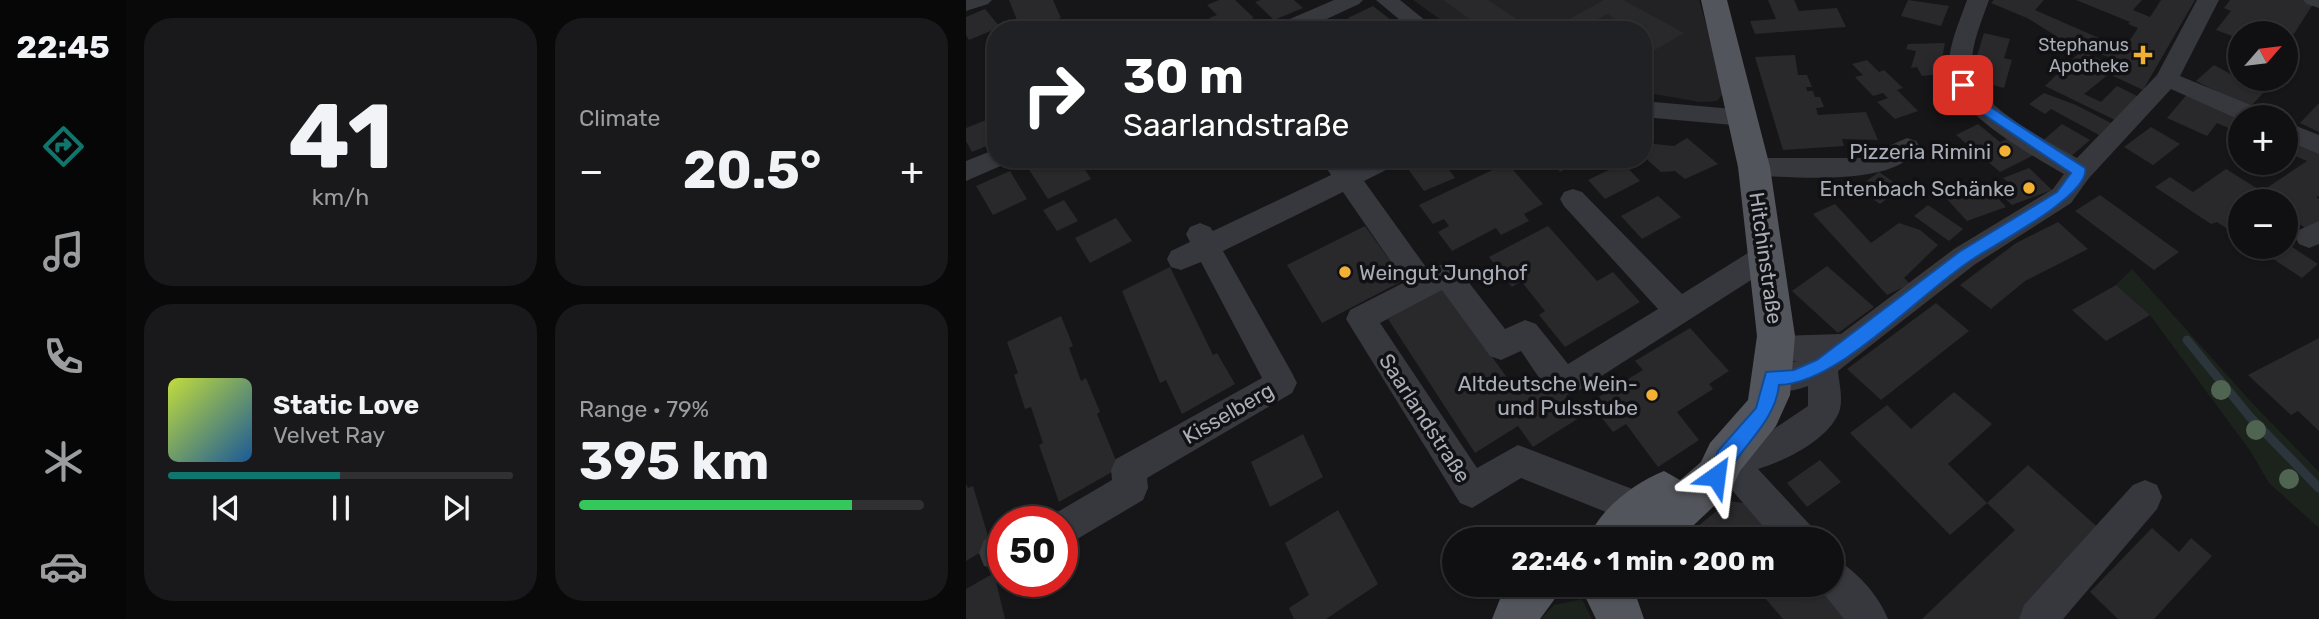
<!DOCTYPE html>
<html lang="en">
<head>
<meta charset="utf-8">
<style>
	:root { --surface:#101012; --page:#19191b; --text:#f1f3f6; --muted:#9c9d9f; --line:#303032; --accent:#0f766e }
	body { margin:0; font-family:Rubik,sans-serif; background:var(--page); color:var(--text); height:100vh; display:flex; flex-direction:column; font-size:26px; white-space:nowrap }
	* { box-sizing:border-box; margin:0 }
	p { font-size:23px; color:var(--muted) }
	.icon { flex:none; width:38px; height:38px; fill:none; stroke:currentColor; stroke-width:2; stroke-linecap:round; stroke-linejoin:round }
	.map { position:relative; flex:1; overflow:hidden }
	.panel { display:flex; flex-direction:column; gap:18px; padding:18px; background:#09090a; width:840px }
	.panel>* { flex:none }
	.hud { position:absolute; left:21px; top:21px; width:665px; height:147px; border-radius:28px; box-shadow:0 2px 5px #0004,0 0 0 2px var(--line); background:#202124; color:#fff; overflow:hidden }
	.needle { width:46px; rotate:62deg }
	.controls { position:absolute; left:1262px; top:21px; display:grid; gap:14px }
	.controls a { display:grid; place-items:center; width:70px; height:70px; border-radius:50%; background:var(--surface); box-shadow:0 2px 5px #0004,0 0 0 2px var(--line); font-size:35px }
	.speed { position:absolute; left:21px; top:506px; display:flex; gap:14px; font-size:35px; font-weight:700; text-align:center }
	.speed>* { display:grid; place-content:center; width:91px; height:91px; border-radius:50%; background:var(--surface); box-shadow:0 2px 5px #0004,0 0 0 2px var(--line); line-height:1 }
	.speed .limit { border:10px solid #d22; background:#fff; color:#111 }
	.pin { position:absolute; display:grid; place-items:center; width:60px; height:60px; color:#fff; margin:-30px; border-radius:14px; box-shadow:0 4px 10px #0006 }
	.me { position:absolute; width:77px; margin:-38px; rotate:31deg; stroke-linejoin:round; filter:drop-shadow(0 0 5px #0008) }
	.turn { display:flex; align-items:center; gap:24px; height:147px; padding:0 21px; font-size:32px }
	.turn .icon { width:91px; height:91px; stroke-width:2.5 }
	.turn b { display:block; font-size:49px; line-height:60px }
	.big { font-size:52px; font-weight:700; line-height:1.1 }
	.panel .widget { flex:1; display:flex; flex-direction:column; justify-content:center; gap:10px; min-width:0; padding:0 24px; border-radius:28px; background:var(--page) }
	.panel .dial { align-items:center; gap:0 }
	.dial b { font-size:91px; line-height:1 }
	.song { display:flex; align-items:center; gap:21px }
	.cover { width:84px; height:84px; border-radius:10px; background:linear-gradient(135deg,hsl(70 70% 55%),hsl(210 70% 35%)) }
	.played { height:7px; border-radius:4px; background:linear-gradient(90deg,var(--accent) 50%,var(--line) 50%) }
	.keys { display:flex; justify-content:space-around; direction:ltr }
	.heat { display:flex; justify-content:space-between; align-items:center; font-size:38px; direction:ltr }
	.charge { height:10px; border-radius:5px; background:linear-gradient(90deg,#34c759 79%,var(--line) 0) }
	.panel .tiles { flex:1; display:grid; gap:18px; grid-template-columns:repeat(2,1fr) }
	.trip { position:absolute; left:476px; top:527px; width:402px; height:70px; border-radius:35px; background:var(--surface); box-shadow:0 2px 5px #0004,0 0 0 2px var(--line); font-weight:700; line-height:70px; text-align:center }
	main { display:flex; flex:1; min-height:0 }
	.dock { display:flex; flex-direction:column; width:126px; justify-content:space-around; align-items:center; background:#060607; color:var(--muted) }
	.dock .icon { width:49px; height:49px }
	.dock .current { color:var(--accent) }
	.dock b { font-size:32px; color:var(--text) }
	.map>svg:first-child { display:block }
</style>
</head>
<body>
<main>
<nav class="dock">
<b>22:45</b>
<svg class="icon current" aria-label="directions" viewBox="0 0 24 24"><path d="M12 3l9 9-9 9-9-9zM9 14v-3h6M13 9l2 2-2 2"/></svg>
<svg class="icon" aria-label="music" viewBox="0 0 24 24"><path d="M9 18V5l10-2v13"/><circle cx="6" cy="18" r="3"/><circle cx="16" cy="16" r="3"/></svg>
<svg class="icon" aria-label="phone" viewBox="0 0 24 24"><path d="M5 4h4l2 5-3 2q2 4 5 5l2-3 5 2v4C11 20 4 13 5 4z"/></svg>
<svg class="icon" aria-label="climate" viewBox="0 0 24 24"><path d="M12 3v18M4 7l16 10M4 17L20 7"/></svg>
<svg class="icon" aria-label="car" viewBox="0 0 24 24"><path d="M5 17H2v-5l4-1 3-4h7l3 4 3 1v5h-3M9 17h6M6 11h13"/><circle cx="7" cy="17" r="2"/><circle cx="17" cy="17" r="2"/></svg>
</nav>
<section class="panel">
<div class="tiles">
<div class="widget dial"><b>41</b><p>km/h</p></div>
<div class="widget"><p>Climate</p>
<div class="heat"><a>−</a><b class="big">20.5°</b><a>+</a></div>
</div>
<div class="widget">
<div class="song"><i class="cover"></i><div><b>Static Love</b><p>Velvet Ray</p></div></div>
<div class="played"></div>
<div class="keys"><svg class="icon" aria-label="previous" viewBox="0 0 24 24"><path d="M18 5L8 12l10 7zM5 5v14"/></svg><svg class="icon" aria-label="pause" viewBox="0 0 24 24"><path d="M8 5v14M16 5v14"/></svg><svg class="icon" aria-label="next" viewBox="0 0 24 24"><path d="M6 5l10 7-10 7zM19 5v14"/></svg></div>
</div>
<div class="widget"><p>Range · 79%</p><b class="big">395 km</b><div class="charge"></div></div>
</div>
</section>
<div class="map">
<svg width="1353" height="619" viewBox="0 0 1353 619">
	<rect width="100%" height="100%" fill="#161618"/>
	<polygon fill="#222225" points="447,0 733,0 759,91 751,101 734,102 677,92 677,30 489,30"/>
	<g fill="#1c231d">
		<polygon points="1166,269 1287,404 1353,472 1353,528 1303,483 1285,452 1184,315 1150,285"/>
		<polygon points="616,599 626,619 575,619 588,605"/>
	</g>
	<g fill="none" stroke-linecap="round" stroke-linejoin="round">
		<polyline stroke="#2c353c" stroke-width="9" points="1221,340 1284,417 1353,488"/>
	</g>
	<g fill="#29292c">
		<polygon points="43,0 87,0 95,18 55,30"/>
		<polygon points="253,0 269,0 288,18 278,22 285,30 254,30 243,18 251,15 241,5"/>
		<polygon points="295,0 328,0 337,8 308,20 289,2"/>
		<polygon points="477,0 522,0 567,30 519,30"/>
		<polygon points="638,0 657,0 718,33 677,57 677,30 666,30 641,14 619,26 624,30 587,28"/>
		<polygon points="802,0 828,0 833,11 871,8 880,27 789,34 784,21 810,19"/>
		<polygon points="942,0 983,6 975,26 935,16"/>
		<polygon points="1028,0 1078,0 1069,10 1158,49 1172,28 1162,24 1164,22 1110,0 1176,0 1167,10 1184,17 1195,0 1229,0 1177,90 1143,74 1118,94 1135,102 1151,86 1173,97 1151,121 1079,86 1115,51 1147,65 1151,60 1098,41 1061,18 1025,3"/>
		<polygon points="1264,0 1339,0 1347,4 1328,34 1302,25 1296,33 1274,33 1274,39 1250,30 1265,11 1258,8"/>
		<polygon points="407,6 430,24 419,30 374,30 389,23 382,18"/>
		<polygon points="19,9 34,27 3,40 0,35 0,17"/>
		<polygon points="1018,33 1044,39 1038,58 1046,60 1038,88 1004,79"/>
		<polygon points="979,43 973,74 956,76 951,67 945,68 950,51 940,49 942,44"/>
		<polygon points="829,55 832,75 841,75 846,87 840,87 841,91 847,91 849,97 854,97 858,107 850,108 852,115 900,112 912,140 876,139 878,146 817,150 789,57"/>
		<polygon points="901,60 913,72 918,70 937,88 931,90 952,111 929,119 911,102 922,98 917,93 907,96 889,77 897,75 886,64"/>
		<polygon points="1248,65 1274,79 1300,90 1283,108 1230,81"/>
		<polygon points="1223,92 1274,115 1274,133 1251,123 1241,136 1201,118"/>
		<polygon points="1078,93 1110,105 1145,123 1133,135 1085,109 1079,114 1063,104"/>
		<polygon points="1353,103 1353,132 1334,123"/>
		<polygon points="30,116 30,142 6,152 0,141 0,128"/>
		<polygon points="1012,124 1034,142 1052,134 1074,152 1034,172 990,135"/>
		<polygon points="1096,124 1124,140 1103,158 1075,142"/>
		<polygon points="1185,127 1214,144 1187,165 1158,147"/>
		<polygon points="1320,135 1353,150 1353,196 1350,197 1353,199 1353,223 1342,230 1320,215 1320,201 1300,201 1290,195 1341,161 1320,152"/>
		<polygon points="721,138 752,164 719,179 709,171 695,172 677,156 679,143 708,146"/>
		<polygon points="80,159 112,159 125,179 82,199 62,168"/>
		<polygon points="134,159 164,159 142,170"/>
		<polygon points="456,159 526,159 504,169 500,163 483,170 489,178 458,191 440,166"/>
		<polygon points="582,159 619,159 594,172"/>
		<polygon points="541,163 577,204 558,214 563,221 535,235 530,228 486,251 472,232 483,226 478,219 467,224 453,205"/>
		<polygon points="657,163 674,181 639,199 622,180"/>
		<polygon points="1063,168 1086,190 1046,205 1032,192 1047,186 1037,178"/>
		<polygon points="1260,169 1292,189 1282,197 1288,201 1274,201 1274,237 1251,222 1245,224 1189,187 1204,177 1227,192"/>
		<polygon points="44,171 61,199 27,215 10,186"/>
		<polygon points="913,172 936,188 914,204 891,188"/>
		<polygon points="1018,183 1040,207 1001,221 979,197"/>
		<polygon points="1134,195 1213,252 1188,270 1109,211"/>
		<polygon points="692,196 715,217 676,239 655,216"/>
		<polygon points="98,200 112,221 91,231 77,210"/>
		<polygon points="869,204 905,243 933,223 954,230 972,245 938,278 944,284 921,295 847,214"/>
		<polygon points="962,205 997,229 983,241 948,216"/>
		<polygon points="150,218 166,241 124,263 109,238"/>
		<polygon points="1092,222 1122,249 1059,281 1025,309 994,285 1050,243"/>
		<polygon points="399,226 438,280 356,323 321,265"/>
		<polygon points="582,226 631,281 647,272 674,302 599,347 573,315 579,311 555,281 546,287 523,257"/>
		<polygon points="1320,243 1352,264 1336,278 1289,247 1320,247"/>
		<polygon points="861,266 908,307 872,333 826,291"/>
		<polygon points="204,267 247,355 251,353 269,384 216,414 200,380 194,383 156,291"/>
		<polygon points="1150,285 1184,315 1140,341 1106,310"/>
		<polygon points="477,289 550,390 582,371 616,416 567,447 552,426 509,453 422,319"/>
		<polygon points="970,303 1003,331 915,400 881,369"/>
		<polygon points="95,316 107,346 103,348 109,364 115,381 120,378 134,412 131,414 153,468 93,502 73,445 77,443 65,407 59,409 48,375 52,373 41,342"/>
		<polygon points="724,328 763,371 743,384 747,389 711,412 733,440 692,467 660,424 647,432 624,402 677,370 669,361"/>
		<polygon points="1353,338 1353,431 1332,411 1325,415 1282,375"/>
		<polygon points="988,392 1026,424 982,464 1021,503 984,535 884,433 921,405 945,429"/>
		<polygon points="337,434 357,477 304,507 285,462"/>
		<polygon points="854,460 875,482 841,507 821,483"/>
		<polygon points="1062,465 1137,532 1053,619 956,619 1049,530 1021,503"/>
		<polygon points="0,484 2,488 7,486 25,546 0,561"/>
		<polygon points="763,501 785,504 817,539 716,539"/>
		<polygon points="372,510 412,584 360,619 328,619 323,608 343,595 319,543"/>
		<polygon points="1186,528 1213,552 1225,538 1246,556 1188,619 1152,619 1124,592"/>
		<polygon points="28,573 39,619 0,619 0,589"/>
		<polygon points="787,584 851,584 881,619 817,619"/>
	</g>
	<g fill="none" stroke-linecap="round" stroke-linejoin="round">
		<g fill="#37383d" fill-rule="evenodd">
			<polygon points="0,0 26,0 22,4 0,11"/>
			<polygon points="368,0 397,0 393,4 337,30 307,30 310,25"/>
			<polygon points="410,0 434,0 471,30 446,30"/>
			<path d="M1001,0H1023C1015,23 1003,49 1006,74C1011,105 1085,143 1111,158L1191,75L1231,0H1253L1214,76L1299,111L1302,117L1274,120L1205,89L1123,178L1105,203L1008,265L872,371C873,383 877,397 874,409C866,438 819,461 792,469L845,526L850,539H808L747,468L742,457L747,446L796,437L842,406V386C826,392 811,394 795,388L790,378L795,368L832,361L809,362L798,358L794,349L798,340L809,336L875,334L988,249L1087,189L1098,174C1066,155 987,113 983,73C981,48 993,23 1001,0Z"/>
			<polygon points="1337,0 1353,0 1353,8 1341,4"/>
			<polygon points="677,101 778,110 787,112 790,118 787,124 778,126 677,117"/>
			<polygon points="1320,122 1353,135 1353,154 1320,140"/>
			<path d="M941,138L950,141L954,147C929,188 830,176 788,176L779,173L775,167L779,161L788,158H895Z"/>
			<polygon points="30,149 30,159 42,159 39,164 0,181 0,161"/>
			<path d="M361,159H381L386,165L398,159H434L430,165L398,181L462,270L480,263L490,266L539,329L559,320L570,324L602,364L692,309L598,206L594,199L598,192L607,189L616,192L716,294L790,248L800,245L810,248L814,256L810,264L609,393C583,402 569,370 555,351L535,360L524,356L476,290L414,323L511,468L552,445L687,497L693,509L687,521L675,526L555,478L506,508L494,503L380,319L384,310L439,282L377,192L257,251L326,373L331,383L326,393L181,478L182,488L177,500L96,548V522H82L83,517L146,480L145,470L150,459L296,378L235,262L215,270L205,267L201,259L205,251L224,242L220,234L224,227L234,223L244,227L247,231L365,175L358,164Z"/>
			<polygon points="1353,221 1353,244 1343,248 1333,244 1329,237 1333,230"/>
			<polygon points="1179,480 1191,485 1196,497 1191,509 1097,619 1053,619 1058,605 1167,485"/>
			<polygon points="37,534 37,570 18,566 13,553 18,540"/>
			<path d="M866,558C889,568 913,596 922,619H878L850,584H866Z"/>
		</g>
		<g fill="#53555c" fill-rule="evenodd">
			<path d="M735,0H761L804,167L829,336L824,395L810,426L774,471L765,490L713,539H622C634,509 668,483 698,471L714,480L735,462L744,443L782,400L791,336L772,167Z"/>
			<polygon points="540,584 595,584 588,600 574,619 526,619"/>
			<polygon points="613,584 666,584 678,619 630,619"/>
		</g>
	</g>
	<g fill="#506452">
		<circle cx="1255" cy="390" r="10"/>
		<circle cx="1290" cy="430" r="10"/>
		<circle cx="1323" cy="479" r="10"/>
	</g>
	<path fill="#1a73e8" stroke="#114b97" stroke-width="2" d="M992,82H1001L1020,104L1119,168C1126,194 1028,245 1007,259C955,292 874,383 813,385C809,424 772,448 757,482L750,485L744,482L741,476L752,451L790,408L800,372L828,370L851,360L993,252L1091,192L1105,173L1011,110L992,88Z"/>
	<g fill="#f2b134" stroke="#111113" stroke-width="2.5">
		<path d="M1173.5 44.5h7v7h7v7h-7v7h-7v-7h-7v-7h7z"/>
		<circle cx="1039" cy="151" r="7"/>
		<circle cx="1063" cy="188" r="7"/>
		<circle cx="379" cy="272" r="7"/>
		<circle cx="686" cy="395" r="7"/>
	</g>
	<g text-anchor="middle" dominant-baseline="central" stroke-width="7" stroke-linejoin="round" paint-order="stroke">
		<g font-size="18" fill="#a8adb8" stroke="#111113" text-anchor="end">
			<text x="1163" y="45">Stephanus<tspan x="1163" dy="21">Apotheke</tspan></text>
		</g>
		<g font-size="21" fill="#a8adb8" stroke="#111113" text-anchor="end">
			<text x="1025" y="151">Pizzeria Rimini</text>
			<text x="1049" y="188">Entenbach Schänke</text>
			<text x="393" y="272" text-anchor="start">Weingut Junghof</text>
			<text x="672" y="383">Altdeutsche Wein-<tspan x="672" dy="24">und Pulsstube</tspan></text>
		</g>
		<g font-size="21" fill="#a8adb8" stroke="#111113">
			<text transform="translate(800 258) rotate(82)">Hitchinstraße</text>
			<text transform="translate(262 413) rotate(-30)">Kisselberg</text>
			<text transform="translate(459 418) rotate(57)">Saarlandstraße</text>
		</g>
	</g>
</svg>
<div class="controls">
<a><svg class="needle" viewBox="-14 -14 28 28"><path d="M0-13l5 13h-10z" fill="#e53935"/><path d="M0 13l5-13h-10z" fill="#9c9d9f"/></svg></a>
<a>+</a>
<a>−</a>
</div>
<div class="speed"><div class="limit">50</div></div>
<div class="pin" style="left:997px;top:85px;background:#d93025"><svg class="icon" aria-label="arrive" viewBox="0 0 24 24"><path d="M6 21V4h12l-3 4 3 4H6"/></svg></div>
<svg class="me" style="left:750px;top:476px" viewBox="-20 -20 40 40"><path d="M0-17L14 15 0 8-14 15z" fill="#1a73e8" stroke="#fff" stroke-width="4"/></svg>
<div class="trip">22:46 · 1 min · 200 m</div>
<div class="hud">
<div class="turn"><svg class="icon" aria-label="right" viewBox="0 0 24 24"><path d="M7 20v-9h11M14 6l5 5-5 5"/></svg><div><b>30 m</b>Saarlandstraße</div></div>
</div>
</div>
</main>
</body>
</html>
